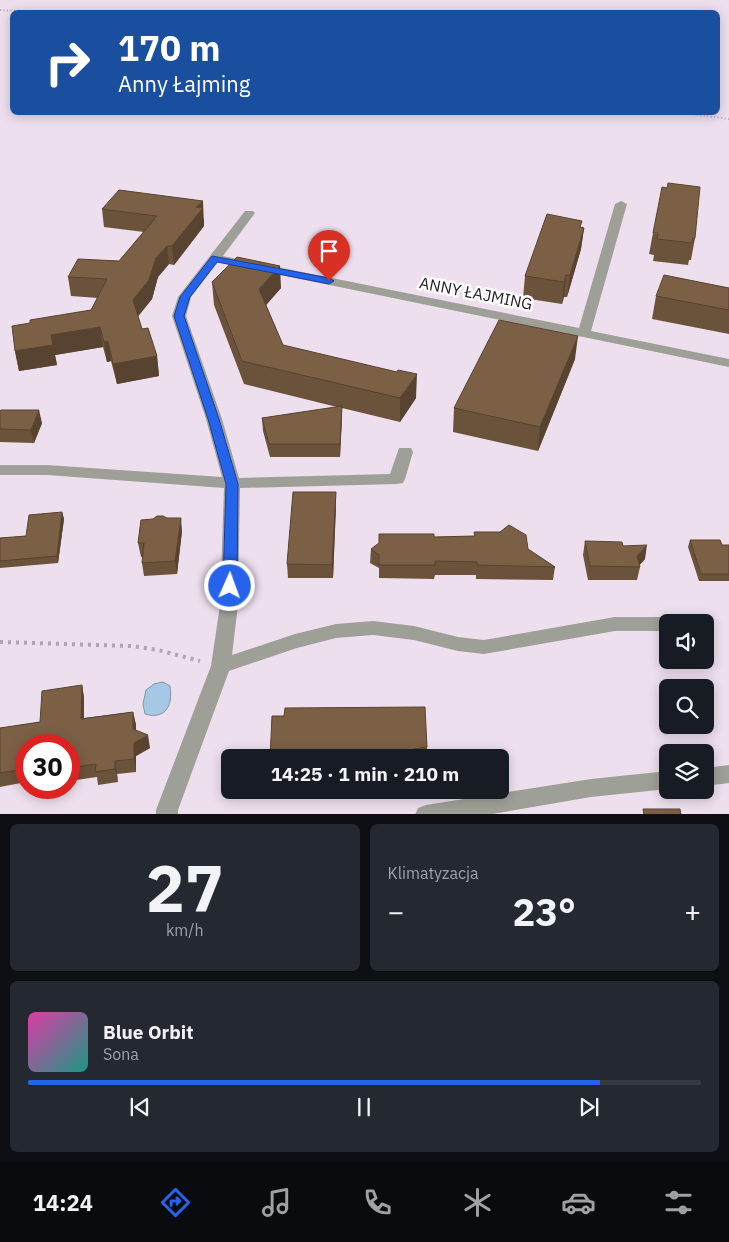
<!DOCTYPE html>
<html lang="pl">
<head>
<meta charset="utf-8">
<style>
	:root { --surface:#171b24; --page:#242831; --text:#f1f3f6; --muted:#9ea1a6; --line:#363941; --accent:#2563eb }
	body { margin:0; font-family:"IBM Plex Sans",sans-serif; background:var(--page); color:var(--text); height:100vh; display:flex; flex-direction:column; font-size:19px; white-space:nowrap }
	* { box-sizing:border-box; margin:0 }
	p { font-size:16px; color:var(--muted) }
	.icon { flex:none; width:28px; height:28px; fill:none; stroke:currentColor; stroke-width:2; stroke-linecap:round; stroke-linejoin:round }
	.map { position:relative; height:814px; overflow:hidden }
	.drawer { display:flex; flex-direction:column; gap:10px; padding:10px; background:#0d0f14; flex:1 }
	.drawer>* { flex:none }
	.banner { position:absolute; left:10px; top:10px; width:710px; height:105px; border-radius:8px; box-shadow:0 2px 12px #0003; background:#1a4fa0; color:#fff; overflow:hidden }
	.controls { position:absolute; left:659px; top:614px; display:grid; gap:10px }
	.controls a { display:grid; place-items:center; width:55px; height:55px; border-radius:8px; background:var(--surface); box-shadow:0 2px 12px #0003; font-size:25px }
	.speed { position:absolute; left:15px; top:734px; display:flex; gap:10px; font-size:25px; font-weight:700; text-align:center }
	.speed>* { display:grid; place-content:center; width:65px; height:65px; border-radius:50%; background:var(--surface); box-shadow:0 2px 12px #0003; line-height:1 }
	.speed .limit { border:8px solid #d22; background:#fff; color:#111 }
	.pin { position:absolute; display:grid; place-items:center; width:42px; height:42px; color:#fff; margin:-51px -21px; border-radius:50% 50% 50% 0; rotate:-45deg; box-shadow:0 0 5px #0007 }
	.pin .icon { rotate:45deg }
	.me { position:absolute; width:55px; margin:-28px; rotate:2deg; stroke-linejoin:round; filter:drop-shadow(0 0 4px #0008) }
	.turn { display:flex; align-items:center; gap:18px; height:105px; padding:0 25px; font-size:22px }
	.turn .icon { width:65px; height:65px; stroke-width:2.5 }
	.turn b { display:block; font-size:35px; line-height:42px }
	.big { font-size:38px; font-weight:700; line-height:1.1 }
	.drawer .widget { flex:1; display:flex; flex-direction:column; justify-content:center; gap:8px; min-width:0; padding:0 18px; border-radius:8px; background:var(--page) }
	.drawer .dial { align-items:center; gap:0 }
	.dial b { font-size:65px; line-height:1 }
	.song { display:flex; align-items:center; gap:15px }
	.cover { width:60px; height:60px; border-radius:8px; background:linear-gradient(135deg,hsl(320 70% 55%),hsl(170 70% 35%)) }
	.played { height:5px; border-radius:2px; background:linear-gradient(90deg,var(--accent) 85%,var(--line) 85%) }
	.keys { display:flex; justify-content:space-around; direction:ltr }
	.heat { display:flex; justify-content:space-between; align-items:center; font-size:28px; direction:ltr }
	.drawer .tiles { flex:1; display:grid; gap:10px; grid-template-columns:1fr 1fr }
	.widget:last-child { grid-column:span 2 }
	.trip { position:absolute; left:221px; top:749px; width:288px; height:50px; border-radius:8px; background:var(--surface); box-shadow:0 2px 12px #0003; font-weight:700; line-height:50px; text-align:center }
	.dock { display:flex; height:80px; justify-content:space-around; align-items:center; background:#090b0e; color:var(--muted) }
	.dock .icon { width:35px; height:35px }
	.dock .current { color:var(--accent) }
	.dock b { font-size:22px; color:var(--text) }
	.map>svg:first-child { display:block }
</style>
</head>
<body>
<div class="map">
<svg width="729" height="815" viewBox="0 0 729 815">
	<rect width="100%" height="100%" fill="#eddfed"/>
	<path fill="#a6c8e4" stroke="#7f95aa" d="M163,682L170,686C173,705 166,720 145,714L143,704L146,690L154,684Z"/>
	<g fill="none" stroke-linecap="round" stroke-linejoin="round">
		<g stroke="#b0a5b0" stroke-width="2" stroke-dasharray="1 2.5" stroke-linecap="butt">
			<polyline points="0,10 41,12"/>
			<polyline points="676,112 729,119"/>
		</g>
		<polyline stroke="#b0a5b0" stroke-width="4" stroke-dasharray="3 5" stroke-linecap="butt" points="0,642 132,646 158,650 200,661"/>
		<g fill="#9ea098" fill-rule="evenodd">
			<polygon points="621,201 627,204 591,331 729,359 729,367 218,262 191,297 186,316 222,419 239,478 390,474 399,448 411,448 413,452 405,479 403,483 397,484 240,488 238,605 232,655 295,634 336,624 373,621 414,626 458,637 484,640 615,617 668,617 675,619 677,622 668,622 668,631 615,631 484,654 458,651 414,640 373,635 336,638 297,648 229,671 178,810 178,815 156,815 156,810 211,666 220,605 224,488 47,475 0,475 0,465 47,465 222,477 206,419 172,316 178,297 245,211 253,211 255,213 223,256 579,328 615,204"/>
			<polygon points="729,765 729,783 705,786 705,768"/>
			<polygon points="668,771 668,789 591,797 487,815 415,815 418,808 426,805 591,779"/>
		</g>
	</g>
	<g fill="#6b533b">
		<polygon points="102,209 205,219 204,219 204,226 174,265 169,264 158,277 152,299 138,316 142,329 157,356 159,376 117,384 111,361 107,362 103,347 55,355 57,365 19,371 15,351 30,323 91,310 98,298 71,296 68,277 119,261 144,232 104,227"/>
		<polygon points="581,227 584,228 581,249 567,297 564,297 562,304 523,298 525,276"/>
		<polygon points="653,233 695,238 691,260 689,260 688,265 653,261 654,255 649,254"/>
		<polygon points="212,282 281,288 266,305 283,345 416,398 400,422 342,408 340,457 270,457 263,431 262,418 337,407 244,384 214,305"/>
		<polygon points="729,288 729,334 652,319 656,296"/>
		<polygon points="575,359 538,451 453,432 454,408"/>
		<polygon points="0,411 42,423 34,443 0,442"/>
		<polygon points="336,505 333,578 288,578 287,564"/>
		<polygon points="62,512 64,519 58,563 0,568 0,538 26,536"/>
		<polygon points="182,531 177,574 144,576 142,563 143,557 141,557 138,543"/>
		<polygon points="474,532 528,549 555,567 553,580 476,579 476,575 435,575 434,579 379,578 379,568 370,563 371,549 434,537 474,536"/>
		<polygon points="690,540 722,545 729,545 729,581 699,581 688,547"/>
		<polygon points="585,541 623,546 645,559 639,565 640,567 637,580 588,580 583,555"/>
		<polygon points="82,685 84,698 84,718 133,712 136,725 136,730 150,748 136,756 136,772 117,774 118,782 98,785 97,777 69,781 69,745 26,745 26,782 0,787 0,728 40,722"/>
		<polygon points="427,747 427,754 403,758 270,758"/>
	</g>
	<g fill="#574330">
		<polygon points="203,201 204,226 174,265 172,246 196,207"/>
		<polygon points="584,228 581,249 567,297 570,275"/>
		<polygon points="167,246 169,264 158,277 152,299 136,319 133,300 156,258"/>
		<polygon points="280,266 281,288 260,312 259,289"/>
		<polygon points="566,275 564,297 562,304 564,282"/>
		<polygon points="100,327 103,347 55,355 51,335"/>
		<polygon points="578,336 575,359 538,451 540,427"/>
		<polygon points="108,341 111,361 107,362 104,342"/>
		<polygon points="53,345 57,365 19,371 15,351"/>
		<polygon points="157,356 159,376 117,384 113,364"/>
		<polygon points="417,374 416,398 400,422 400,398"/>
		<polygon points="342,406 342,419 340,457 340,444"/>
		<polygon points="39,410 42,423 34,443 31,430"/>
		<polygon points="336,492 336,505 333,578 332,565"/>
		<polygon points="62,512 64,519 58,563 57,556"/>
		<polygon points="181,518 182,531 177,574 175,561"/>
		<polygon points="647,545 645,559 638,567 637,556"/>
		<polygon points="82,685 84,698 84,732 81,719"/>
		<polygon points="133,712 136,725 136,742 148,735 150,748 136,756 136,772 134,759"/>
		<polygon points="115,761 117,774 118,782 115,769"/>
	</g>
	<g fill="#7c6045" stroke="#574330">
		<polygon points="668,183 700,187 695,238 693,238 692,243 657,239 658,233 653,233 662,187 667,188"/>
		<polygon points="119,190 203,201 196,207 203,208 172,246 167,246 156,258 149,280 133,300 142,329 148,328 157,356 113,364 108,341 104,342 100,327 51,335 53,345 15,351 12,326 30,323 30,320 91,310 107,279 68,277 78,259 119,261 157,216 102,209"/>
		<polygon points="547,214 582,221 580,227 584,228 570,275 566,275 564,282 525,276"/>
		<polygon points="237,257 280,266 259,289 283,345 397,372 398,370 417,374 400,398 242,361 212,282"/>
		<polygon points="664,275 729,288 729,310 656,296"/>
		<polygon points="499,320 578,336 540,427 454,408"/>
		<polygon points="342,406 340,444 269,444 262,418"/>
		<polygon points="1,410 39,410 31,430 0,429 0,411"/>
		<polygon points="293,492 336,492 332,565 287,564"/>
		<polygon points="62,512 57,556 0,561 0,538 26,536 29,515"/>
		<polygon points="157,516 163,516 167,518 181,518 175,561 142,563 144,543 138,543 141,520 153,519"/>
		<polygon points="509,525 526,535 528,549 555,567 477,565 477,562 435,561 435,565 379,565 379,555 371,549 379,543 379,534 434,534 434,537 475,536 474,532 500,532"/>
		<polygon points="690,540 720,540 722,545 729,545 729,574 701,574"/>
		<polygon points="585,541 622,542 623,546 647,545 637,556 640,567 590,566"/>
		<polygon points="82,685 81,719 133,712 133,729 148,735 134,743 134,759 115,761 115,769 95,772 96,764 69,768 69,745 26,745 26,769 0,773 0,728 40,722 42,691"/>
		<polygon points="425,707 427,747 357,758 270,758 272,716 284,716 285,708"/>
		<polygon points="643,809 680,809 681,815 644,815"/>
	</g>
	<polygon fill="#2563eb" stroke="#184099" points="212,256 329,278 334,281 329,284 217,262 190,297 184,316 219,419 238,484 237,586 235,590 225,590 223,586 226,484 208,419 174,316 180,297"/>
	<g text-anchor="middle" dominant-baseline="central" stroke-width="5" stroke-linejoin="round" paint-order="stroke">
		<g font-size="16" fill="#231e23" stroke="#fff">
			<text transform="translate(476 293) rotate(11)">ANNY ŁAJMING</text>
		</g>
	</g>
</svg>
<div class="controls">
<a><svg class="icon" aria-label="sound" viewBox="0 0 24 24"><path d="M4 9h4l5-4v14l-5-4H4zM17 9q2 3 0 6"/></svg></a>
<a><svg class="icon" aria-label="search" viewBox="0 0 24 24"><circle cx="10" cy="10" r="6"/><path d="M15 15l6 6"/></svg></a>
<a><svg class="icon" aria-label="layers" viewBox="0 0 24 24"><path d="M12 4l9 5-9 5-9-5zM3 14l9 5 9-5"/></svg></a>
</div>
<div class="speed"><div class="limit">30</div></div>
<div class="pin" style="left:329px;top:281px;background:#d93025"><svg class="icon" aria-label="arrive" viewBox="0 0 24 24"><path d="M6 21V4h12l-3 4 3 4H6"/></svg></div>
<svg class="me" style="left:230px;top:586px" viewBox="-20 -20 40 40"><circle r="17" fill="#2563eb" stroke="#fff" stroke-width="3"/><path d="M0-11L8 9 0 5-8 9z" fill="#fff"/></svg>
<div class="trip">14:25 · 1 min · 210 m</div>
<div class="banner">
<div class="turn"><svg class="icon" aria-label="right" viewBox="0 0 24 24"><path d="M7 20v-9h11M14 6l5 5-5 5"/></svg><div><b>170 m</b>Anny Łajming</div></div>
</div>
</div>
<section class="drawer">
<div class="tiles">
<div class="widget dial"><b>27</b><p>km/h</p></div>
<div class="widget"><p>Klimatyzacja</p>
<div class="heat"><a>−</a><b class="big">23°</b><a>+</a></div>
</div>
<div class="widget">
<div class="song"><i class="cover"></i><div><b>Blue Orbit</b><p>Sona</p></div></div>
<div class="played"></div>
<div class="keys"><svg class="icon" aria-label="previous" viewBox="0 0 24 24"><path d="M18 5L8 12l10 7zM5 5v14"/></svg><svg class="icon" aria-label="pause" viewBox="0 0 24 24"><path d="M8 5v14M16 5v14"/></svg><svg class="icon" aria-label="next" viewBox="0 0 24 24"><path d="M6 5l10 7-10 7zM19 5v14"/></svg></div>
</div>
</div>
</section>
<nav class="dock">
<b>14:24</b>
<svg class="icon current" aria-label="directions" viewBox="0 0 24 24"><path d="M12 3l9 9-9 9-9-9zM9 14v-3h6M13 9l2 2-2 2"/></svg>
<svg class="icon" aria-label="music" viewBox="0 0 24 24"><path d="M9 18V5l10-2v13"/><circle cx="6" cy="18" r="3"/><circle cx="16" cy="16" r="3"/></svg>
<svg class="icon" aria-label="phone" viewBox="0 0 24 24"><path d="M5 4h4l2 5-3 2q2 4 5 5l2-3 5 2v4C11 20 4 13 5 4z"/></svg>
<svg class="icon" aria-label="climate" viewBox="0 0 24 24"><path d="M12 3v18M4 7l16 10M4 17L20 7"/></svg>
<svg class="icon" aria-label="car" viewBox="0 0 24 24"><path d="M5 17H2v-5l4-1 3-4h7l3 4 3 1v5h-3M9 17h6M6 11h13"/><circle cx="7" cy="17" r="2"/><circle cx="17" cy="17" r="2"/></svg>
<svg class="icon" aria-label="filters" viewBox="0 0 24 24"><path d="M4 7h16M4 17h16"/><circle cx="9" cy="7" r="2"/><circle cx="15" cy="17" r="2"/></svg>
</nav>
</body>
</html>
